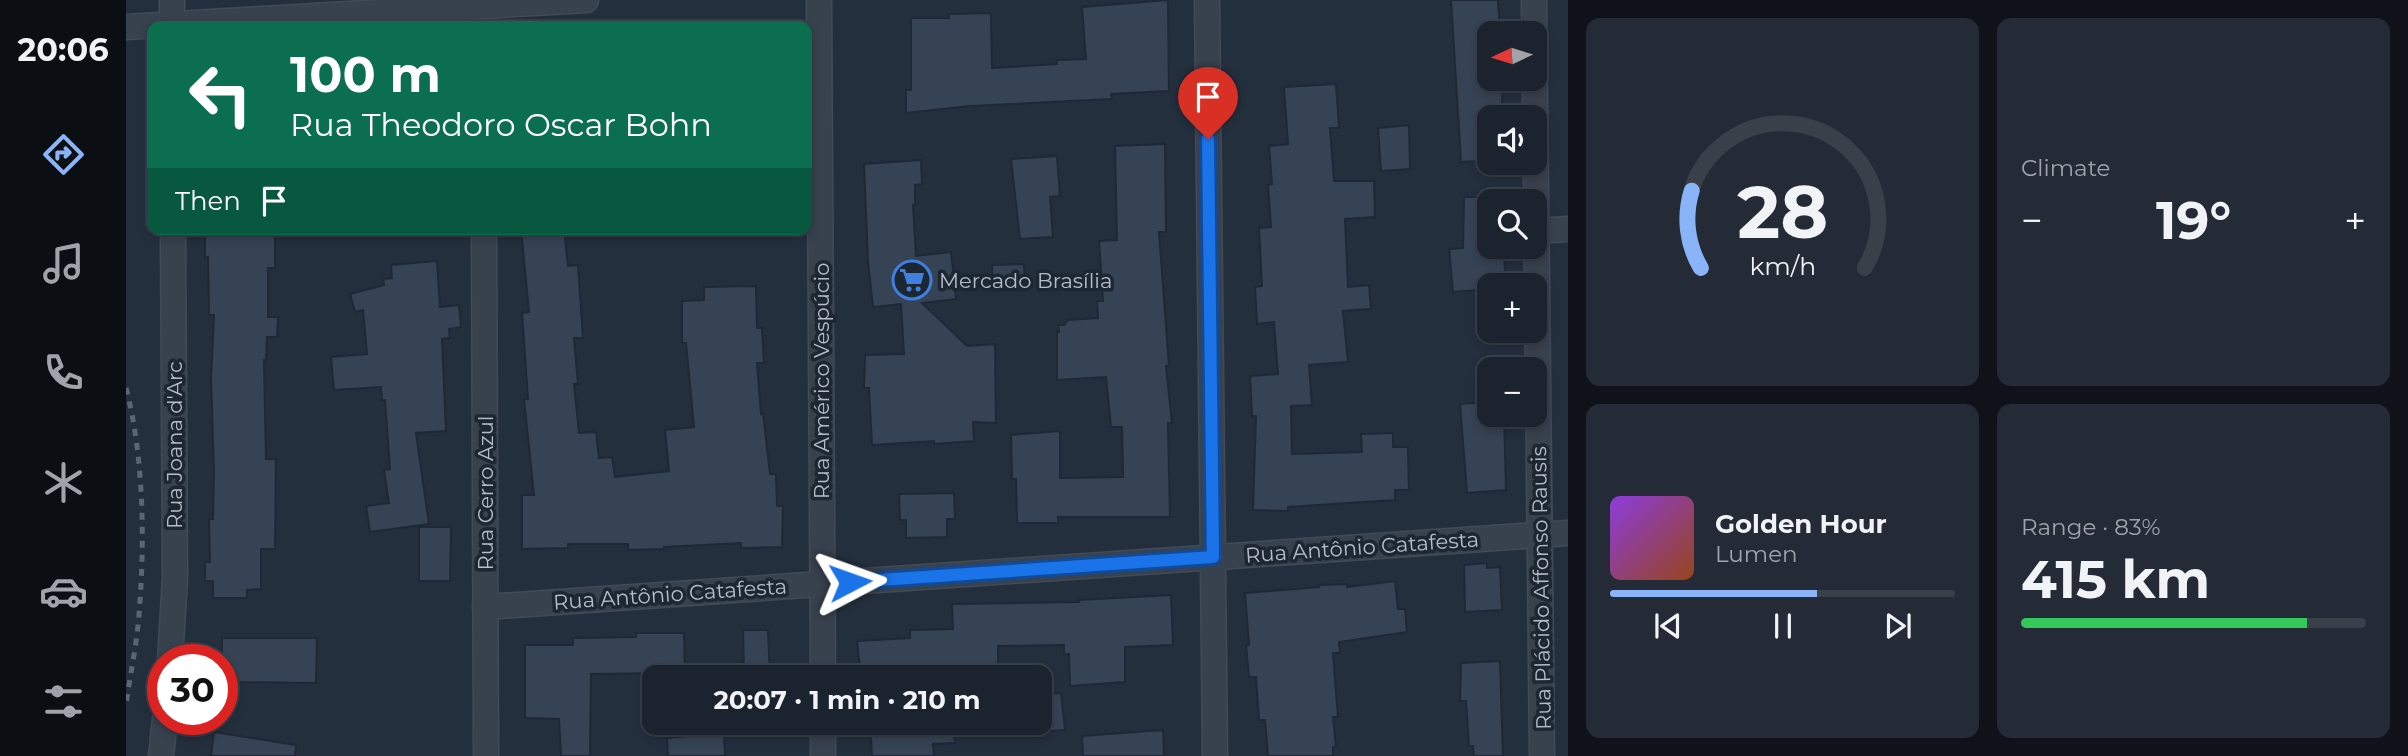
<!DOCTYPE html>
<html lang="en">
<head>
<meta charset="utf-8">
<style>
	:root { --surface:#1b232e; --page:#242b36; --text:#f1f3f6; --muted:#a0a4aa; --line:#39404a; --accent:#8ab4f8 }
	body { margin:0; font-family:Montserrat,sans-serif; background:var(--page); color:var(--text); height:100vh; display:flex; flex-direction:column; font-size:26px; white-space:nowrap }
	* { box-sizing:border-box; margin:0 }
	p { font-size:23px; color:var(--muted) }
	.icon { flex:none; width:38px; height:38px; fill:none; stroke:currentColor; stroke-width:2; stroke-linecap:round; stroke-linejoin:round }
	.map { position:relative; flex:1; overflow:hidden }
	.details { display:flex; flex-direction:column; gap:18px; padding:18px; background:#0f1319; width:840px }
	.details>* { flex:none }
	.hud { position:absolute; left:21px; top:21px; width:665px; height:214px; border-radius:14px; box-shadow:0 4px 10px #0003,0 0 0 2px var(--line); background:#0b6e4f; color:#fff; overflow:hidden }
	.needle { width:46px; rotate:266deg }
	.buttons { position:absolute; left:1351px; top:21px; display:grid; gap:14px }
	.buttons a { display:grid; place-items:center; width:70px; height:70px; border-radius:14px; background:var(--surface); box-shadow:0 4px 10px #0003,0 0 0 2px var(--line); font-size:35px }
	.speed { position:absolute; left:21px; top:644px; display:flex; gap:14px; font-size:35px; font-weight:700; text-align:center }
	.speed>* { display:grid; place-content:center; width:91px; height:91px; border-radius:50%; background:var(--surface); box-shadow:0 4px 10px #0003,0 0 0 2px var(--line); line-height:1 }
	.speed .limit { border:10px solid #d22; background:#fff; color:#111 }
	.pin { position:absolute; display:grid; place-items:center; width:60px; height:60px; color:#fff; margin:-72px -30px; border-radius:50% 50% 50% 0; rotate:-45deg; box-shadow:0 0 7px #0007 }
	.pin .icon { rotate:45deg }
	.me { position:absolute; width:77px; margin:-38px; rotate:86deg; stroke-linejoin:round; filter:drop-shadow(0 0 5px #0008) }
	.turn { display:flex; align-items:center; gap:24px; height:147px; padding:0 28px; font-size:32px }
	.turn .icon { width:91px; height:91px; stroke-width:2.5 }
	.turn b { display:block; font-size:49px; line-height:60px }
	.then { display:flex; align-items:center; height:66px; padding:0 28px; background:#0003; gap:14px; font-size:26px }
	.big { font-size:52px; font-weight:700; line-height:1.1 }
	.details .widget { flex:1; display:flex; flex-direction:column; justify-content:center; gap:10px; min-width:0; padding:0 24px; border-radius:14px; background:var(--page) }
	.details .dial { align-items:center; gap:0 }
	.dial svg { height:182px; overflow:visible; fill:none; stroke:var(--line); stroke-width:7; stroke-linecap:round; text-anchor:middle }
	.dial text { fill:var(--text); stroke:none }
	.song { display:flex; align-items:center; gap:21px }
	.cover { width:84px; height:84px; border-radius:10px; background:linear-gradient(135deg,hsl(270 70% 55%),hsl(20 70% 35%)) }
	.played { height:7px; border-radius:4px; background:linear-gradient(90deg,var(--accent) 60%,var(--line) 60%) }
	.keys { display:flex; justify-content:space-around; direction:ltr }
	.heat { display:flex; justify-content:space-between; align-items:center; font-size:38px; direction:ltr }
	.charge { height:10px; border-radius:5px; background:linear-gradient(90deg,#34c759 83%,var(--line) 0) }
	.details .tiles { flex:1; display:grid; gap:18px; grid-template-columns:repeat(2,1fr) }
	.trip { position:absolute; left:516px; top:665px; width:410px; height:70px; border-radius:14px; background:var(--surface); box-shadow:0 4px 10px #0003,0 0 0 2px var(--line); font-weight:700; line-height:70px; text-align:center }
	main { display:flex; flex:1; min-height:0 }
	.tabs { display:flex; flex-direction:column; width:126px; justify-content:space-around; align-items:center; background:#0b0e12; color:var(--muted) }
	.tabs .icon { width:49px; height:49px }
	.tabs .on { color:var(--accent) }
	.tabs b { font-size:32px; color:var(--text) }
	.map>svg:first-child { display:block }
</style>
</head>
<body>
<main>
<nav class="tabs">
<b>20:06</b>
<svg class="icon on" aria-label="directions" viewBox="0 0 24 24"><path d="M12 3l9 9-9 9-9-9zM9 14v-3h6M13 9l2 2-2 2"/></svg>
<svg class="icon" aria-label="music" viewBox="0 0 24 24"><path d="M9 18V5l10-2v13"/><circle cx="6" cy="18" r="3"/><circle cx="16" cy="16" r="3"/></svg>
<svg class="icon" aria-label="phone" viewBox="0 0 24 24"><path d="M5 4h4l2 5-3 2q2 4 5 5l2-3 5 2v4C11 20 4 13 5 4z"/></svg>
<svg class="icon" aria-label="climate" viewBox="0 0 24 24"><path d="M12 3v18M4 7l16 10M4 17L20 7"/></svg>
<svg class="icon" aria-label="car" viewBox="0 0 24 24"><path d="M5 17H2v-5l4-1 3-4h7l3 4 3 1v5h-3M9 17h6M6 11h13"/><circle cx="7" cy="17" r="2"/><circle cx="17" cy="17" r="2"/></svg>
<svg class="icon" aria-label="filters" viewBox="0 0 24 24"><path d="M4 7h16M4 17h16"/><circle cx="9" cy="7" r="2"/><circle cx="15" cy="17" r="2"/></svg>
</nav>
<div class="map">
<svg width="1442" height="756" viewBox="0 0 1442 756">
	<rect width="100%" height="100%" fill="#242f3e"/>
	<g fill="#364354" stroke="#1f2835" stroke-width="2">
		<polygon points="1042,0 1043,91 985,94 986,99 844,106 780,113 780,90 785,90 785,18 823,18 823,14 865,13 866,68 931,64 931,60 960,59 956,7"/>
		<polygon points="1325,0 1372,0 1374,33 1363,33 1363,79 1376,79 1376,110 1363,111 1363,156 1353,156 1353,161 1335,162"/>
		<polygon points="1210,84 1213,128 1204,128 1208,181 1248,181 1249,217 1219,219 1222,287 1243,285 1245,309 1217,311 1222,362 1183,365 1186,405 1165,406 1166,454 1236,452 1235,434 1267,433 1267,447 1282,447 1283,490 1269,490 1269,500 1162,507 1162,511 1127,510 1130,416 1126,416 1124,376 1152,374 1148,322 1131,324 1129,287 1136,286 1133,228 1145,227 1142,185 1146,184 1143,146 1162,144 1158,87"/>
		<polygon points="1283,125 1284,169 1255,171 1252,128"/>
		<polygon points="1039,144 1040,232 1033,232 1043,366 1040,366 1046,423 1042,423 1044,517 932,517 932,523 891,523 890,479 886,479 885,435 934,431 934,478 997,477 996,427 985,427 980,377 931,380 931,332 933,332 932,325 938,325 942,320 972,318 971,301 977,301 973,241 991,240 989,146"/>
		<polygon points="931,156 934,196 924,197 927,237 894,239 885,159"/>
		<polygon points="795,160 796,184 789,185 789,205 787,205 790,256 825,252 830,299 796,303 841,346 869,344 870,423 847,422 848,441 808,444 808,441 746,445 743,388 738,388 739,355 778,354 775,304 747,307 742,261 738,164"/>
		<polygon points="1338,197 1363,197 1362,257 1378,256 1380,285 1363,285 1363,289 1327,292 1323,249 1337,248"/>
		<polygon points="79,229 149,229 149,268 142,268 142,317 152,317 151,337 141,337 140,360 138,360 140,459 150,459 149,549 135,549 135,589 121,590 121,598 87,598 87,581 79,581 79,562 84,562 83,519 87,519 88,471 85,379 88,315 83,315 82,257 79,258"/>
		<polygon points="395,229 438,229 442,266 452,265 457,338 448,338 452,384 448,384 453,433 470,432 473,458 486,457 489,477 543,471 539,430 568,427 560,343 556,343 556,301 578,300 578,287 630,286 631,328 636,328 638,363 631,363 635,414 637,413 644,474 650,474 651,506 657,506 656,547 615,548 615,543 538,547 538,549 502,550 502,544 442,544 442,548 396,549 396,495 408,495 398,399 402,399 396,313 403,312"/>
		<polygon points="311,261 314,307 333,305 335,327 323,329 324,338 316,339 320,431 290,433 303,524 244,532 240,506 263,503 258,470 264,469 259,400 256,400 255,387 208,390 205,357 241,354 237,310 229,312 224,294 258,285 257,279 266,278 265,265"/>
		<polygon points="898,264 899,288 867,291 866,265"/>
		<polygon points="1363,402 1363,415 1378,415 1380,490 1341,493 1334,404"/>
		<polygon points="828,493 829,519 821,519 821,537 780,538 780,520 774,520 773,494"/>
		<polygon points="293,527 325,527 324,581 293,581"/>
		<polygon points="1361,563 1361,568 1374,567 1376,610 1339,612 1338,565"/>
		<polygon points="1269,581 1272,609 1279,609 1281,632 1213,642 1214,653 1207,653 1212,717 1207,717 1210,747 1207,747 1207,756 1142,756 1139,720 1133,720 1130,677 1123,677 1120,645 1123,645 1119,593 1193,587 1193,585 1221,584 1221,587"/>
		<polygon points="1045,595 1047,645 999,647 999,682 944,686 943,654 938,654 938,645 872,646 872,677 735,677 731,641 784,638 784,630 827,629 826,604 953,602 953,600"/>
		<polygon points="617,630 642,630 644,677 618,677"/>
		<polygon points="510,633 558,633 559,677 538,677 538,673 465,674 464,756 435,756 433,719 399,718 399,645 447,645 447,638 510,637"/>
		<polygon points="96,638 191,638 190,683 96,682"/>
		<polygon points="1374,661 1377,756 1348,756 1347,746 1343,746 1340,701 1334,701 1335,663"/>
		<polygon points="935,693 939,730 914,732 914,695"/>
		<polygon points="744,723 827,723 829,743 807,744 808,756 746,756"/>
		<polygon points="1037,730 1038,756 957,756 956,736"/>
		<polygon points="88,732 170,745 169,756 85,756"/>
		<polygon points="598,732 599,756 542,756 541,738"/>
	</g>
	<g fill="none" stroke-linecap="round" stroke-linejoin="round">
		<defs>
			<g id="minor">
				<polyline points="46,0 46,26"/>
				<polyline points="693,0 697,677"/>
				<polyline points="1081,0 1089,756"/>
				<polyline points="1408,0 1416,756"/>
				<polyline points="0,27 460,0"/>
				<polyline points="358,229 360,756"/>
				<polyline points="1411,231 1442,229"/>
				<polyline points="359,607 1442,533"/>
				<polyline points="44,660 49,577 47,229"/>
				<polyline points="697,723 697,756"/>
				<polyline points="35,756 39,719"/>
			</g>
		</defs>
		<use href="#minor" stroke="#414a57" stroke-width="27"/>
		<use href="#minor" stroke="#38414e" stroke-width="24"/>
		<path stroke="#5a6575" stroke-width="5" stroke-dasharray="7 7" stroke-linecap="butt" d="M0,388C18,456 19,544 13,614C11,644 4,675 0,705"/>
	</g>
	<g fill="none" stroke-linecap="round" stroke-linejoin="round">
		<defs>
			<polyline id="route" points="724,582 1087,557 1082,139"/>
		</defs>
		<use href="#route" stroke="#114b97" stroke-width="18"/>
		<use href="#route" stroke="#1a73e8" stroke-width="12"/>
	</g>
	<defs>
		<symbol id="supermarket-ring" viewBox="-11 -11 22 22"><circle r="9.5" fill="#1d2633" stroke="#3f7fe0" stroke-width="1.5"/><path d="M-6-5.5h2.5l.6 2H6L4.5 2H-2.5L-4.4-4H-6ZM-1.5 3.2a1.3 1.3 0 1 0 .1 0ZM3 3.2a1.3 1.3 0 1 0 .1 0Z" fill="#3f7fe0"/></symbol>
	</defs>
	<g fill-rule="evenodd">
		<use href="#supermarket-ring" x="764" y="258" width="44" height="44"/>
	</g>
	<g text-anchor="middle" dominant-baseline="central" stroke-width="7" stroke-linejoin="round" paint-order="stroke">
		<g font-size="21" fill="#b4bcc9" stroke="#1d2633" text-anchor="start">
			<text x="813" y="280">Mercado Brasília</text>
		</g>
		<g font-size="21" fill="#b4bcc9" stroke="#1d2633">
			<text transform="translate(695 381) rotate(-90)">Rua Américo Vespúcio</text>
			<text transform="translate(48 445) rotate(-90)">Rua Joana d'Arc</text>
			<text transform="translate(359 493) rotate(-90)">Rua Cerro Azul</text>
			<text transform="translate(1236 547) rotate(-4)">Rua Antônio Catafesta</text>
			<text transform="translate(1415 588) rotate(-91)">Rua Plácido Affonso Rausis</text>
			<text transform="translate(544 594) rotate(-4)">Rua Antônio Catafesta</text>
		</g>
	</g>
</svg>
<div class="buttons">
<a><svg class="needle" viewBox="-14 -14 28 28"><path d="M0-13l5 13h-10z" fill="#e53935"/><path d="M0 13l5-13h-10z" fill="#a0a4aa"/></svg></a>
<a><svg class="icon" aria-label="sound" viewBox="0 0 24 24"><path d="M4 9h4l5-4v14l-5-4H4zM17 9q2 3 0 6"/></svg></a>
<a><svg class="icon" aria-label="search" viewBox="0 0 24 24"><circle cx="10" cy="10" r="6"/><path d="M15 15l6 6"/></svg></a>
<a>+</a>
<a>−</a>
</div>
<div class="speed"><div class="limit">30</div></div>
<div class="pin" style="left:1082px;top:139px;background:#d93025"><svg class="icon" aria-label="arrive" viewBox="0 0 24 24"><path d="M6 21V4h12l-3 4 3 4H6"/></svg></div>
<svg class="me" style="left:724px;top:582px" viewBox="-20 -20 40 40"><path d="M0-17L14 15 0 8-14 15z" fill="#1a73e8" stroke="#fff" stroke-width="4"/></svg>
<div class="trip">20:07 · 1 min · 210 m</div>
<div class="hud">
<div class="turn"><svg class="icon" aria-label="left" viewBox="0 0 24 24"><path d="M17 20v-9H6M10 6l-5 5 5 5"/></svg><div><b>100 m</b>Rua Theodoro Oscar Bohn</div></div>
<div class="then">Then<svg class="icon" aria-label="arrive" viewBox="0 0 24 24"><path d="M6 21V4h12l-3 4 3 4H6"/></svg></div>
</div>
</div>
<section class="details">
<div class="tiles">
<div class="widget dial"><svg viewBox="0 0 100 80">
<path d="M14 69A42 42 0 1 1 86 69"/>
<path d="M14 69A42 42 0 0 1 10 35" stroke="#8ab4f8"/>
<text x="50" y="56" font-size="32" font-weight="700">28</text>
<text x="50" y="72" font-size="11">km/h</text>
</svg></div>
<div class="widget"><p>Climate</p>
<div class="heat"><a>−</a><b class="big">19°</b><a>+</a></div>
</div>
<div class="widget">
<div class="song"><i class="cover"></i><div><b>Golden Hour</b><p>Lumen</p></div></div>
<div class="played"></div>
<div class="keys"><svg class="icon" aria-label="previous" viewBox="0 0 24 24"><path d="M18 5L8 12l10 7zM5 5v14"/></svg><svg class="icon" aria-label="pause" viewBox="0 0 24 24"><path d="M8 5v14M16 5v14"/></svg><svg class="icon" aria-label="next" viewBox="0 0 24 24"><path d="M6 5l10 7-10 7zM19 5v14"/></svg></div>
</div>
<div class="widget"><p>Range · 83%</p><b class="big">415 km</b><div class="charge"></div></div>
</div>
</section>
</main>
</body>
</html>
